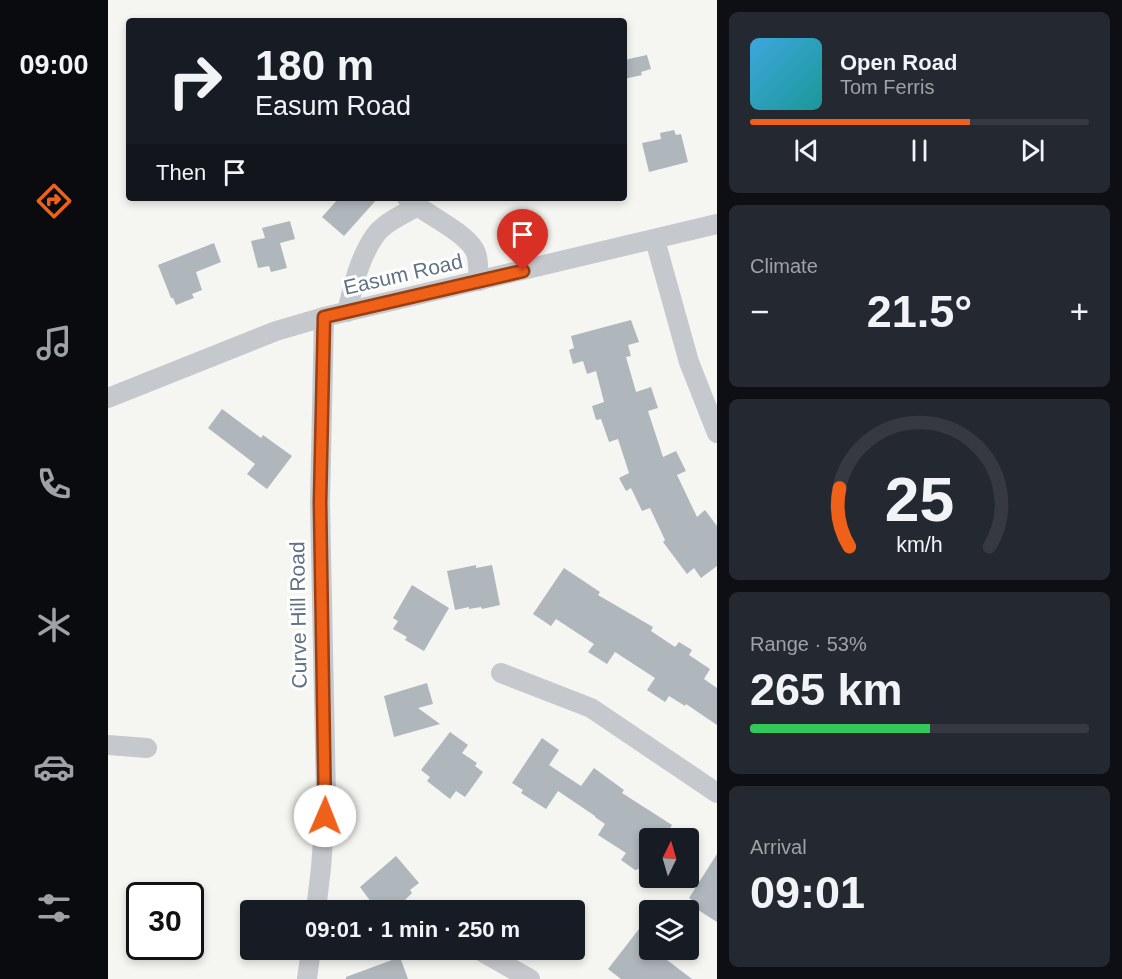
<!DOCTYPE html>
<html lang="en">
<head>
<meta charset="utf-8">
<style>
	:root { --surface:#171b24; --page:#242831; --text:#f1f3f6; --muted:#9ea1a6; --line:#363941; --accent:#ef6018 }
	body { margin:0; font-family:Arial,sans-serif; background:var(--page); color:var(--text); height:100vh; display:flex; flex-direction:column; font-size:22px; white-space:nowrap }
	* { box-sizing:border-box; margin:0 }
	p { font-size:20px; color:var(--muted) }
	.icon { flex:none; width:33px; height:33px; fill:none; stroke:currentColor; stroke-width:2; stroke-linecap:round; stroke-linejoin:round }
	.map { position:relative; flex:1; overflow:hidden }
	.side { display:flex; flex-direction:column; gap:12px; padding:12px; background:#0d0f14; width:405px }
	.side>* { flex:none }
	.top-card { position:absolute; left:18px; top:18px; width:501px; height:183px; border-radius:6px; box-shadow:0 3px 9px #0003; background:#171b24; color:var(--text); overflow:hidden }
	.needle { width:39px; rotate:5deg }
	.controls { position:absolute; left:531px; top:828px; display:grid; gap:12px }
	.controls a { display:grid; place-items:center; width:60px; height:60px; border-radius:6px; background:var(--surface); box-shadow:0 3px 9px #0003; font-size:30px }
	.speed { position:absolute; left:18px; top:882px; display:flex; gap:12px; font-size:30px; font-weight:700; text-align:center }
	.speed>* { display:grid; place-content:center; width:78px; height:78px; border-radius:50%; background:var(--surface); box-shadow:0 3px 9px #0003; line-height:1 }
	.speed .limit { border:3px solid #111; border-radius:9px; background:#fff; color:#111 }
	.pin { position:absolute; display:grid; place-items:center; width:51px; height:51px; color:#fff; margin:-62px -26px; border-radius:50% 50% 50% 0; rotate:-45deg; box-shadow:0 0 6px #0007 }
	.pin .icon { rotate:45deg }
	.me { position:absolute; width:66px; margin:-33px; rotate:1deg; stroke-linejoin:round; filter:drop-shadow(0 0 4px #0008) }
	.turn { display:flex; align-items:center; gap:21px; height:126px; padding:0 30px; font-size:27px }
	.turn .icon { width:78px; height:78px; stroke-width:2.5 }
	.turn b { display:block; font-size:42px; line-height:51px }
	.then { display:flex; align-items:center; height:57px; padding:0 30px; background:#0003; gap:12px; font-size:22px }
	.big { font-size:45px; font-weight:700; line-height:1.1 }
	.side .tile { flex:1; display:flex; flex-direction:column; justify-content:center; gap:9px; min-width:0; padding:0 21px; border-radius:9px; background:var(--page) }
	.side .dial { align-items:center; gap:0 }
	.dial svg { height:156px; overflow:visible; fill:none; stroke:var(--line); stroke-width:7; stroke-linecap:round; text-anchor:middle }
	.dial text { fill:var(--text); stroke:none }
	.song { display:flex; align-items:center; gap:18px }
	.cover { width:72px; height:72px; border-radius:9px; background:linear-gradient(135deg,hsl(200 70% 55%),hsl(180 70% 35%)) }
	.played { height:6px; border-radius:3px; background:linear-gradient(90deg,var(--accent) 65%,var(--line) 65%) }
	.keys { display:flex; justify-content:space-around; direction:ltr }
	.heat { display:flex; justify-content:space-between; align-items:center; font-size:33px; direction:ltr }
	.charge { height:9px; border-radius:4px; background:linear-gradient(90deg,#34c759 53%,var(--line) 0) }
	.trip { position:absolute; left:132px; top:900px; width:345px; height:60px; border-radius:6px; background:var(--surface); box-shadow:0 3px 9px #0003; font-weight:700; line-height:60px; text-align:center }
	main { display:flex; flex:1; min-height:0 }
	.menu { display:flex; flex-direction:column; width:108px; justify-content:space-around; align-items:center; background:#090b0e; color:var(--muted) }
	.menu .icon { width:42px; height:42px }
	.menu .on { color:var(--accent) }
	.menu b { font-size:27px; color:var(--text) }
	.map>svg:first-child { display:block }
</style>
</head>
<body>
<main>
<nav class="menu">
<b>09:00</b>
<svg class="icon on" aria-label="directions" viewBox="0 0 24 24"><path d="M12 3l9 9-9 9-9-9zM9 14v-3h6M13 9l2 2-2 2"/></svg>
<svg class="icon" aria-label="music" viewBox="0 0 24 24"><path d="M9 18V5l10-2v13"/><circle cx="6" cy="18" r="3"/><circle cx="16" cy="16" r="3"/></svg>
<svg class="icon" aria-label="phone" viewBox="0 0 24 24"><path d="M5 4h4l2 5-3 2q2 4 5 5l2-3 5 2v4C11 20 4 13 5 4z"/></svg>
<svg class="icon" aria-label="climate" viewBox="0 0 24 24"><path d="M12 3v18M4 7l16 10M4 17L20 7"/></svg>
<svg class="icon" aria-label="car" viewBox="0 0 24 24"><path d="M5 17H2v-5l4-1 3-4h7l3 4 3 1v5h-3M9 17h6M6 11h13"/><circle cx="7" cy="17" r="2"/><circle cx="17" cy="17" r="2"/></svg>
<svg class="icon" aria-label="filters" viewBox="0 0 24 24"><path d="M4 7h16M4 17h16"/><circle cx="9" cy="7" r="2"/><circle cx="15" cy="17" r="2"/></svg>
</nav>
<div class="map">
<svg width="609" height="979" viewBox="0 0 609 979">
	<rect width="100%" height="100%" fill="#f5f6f1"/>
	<g fill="#afb6bc">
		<polygon points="539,55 543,69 533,72 534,75 516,79 516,60"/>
		<polygon points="566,130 568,135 573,134 580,162 541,172 534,143 553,139 552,133"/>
		<polygon points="231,198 270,198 236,236 214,217"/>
		<polygon points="182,221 187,239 172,243 179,268 163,272 161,266 150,268 143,241 157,238 154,228"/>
		<polygon points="106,243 113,262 88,272 94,290 84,294 86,298 68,305 65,298 63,298 50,265"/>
		<polygon points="523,320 531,342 520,345 523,356 518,357 528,392 543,387 550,408 540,411 555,457 568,451 578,471 569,475 589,517 597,510 609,526 609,566 593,578 586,568 579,574 555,542 557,540 542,508 534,511 523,488 518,491 511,478 521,473 510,439 501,442 493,419 488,420 484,406 496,402 488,371 479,374 475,361 465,364 461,350 466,348 463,336"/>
		<polygon points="114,409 153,438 155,435 184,456 159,489 139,474 147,464 100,428"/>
		<polygon points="368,565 368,568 384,565 392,605 374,609 373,607 361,609 361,607 347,610 339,571"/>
		<polygon points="456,568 492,592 490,595 545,627 543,631 567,647 571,642 584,650 581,655 602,669 596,679 609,688 609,725 578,704 577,706 561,696 557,702 539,690 547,678 507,652 499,664 480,652 486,644 448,619 443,626 425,614"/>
		<polygon points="304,585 341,608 316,651 297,640 299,637 285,629 290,621 285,618"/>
		<polygon points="319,683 325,704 310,708 332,724 286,737 276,696"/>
		<polygon points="342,732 360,745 354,753 369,763 367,766 375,772 357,797 348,791 342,799 319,781 322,777 313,770"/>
		<polygon points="434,738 451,750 441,765 473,786 486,768 516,790 514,793 564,825 556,838 542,838 542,866 527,870 513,860 518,853 490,835 497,824 487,817 487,816 450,791 438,809 413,793 415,790 404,783"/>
		<polygon points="609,854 609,922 587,908 590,904 581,898"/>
		<polygon points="288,856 311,883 302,890 304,893 293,904 299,910 269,910 252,887"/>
		<polygon points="531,929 542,937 542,950 567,950 559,960 584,979 513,979 500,969"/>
		<polygon points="292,957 300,979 238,979 238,977"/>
	</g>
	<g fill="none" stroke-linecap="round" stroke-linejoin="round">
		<g stroke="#c5c8cc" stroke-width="20">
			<path d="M299,198C317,214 354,230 366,249C371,256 370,272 371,281"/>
			<polyline points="547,240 581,362 609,433"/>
			<path d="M239,312C245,286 251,259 266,237C275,223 294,215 308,207"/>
			<polyline points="0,398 168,331 216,317 609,224"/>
			<polyline points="393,673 483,708 609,793"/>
			<polyline points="0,745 39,748"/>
			<polyline points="208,910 213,868 218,798 212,502 216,317"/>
			<polyline points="371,950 422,979"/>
			<polyline points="199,979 203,950"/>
		</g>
	</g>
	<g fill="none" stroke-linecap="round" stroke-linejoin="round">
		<defs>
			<polyline id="route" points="217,816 212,502 216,317 415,271"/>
		</defs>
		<use href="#route" stroke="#9b3e10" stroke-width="15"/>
		<use href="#route" stroke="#ef6018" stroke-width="10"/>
	</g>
	<g text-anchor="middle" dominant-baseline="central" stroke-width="6" stroke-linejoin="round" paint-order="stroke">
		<g font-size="21" fill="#627285" stroke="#fff">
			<text transform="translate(295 274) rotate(-13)">Easum Road</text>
			<text transform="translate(190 615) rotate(-91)">Curve Hill Road</text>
		</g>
	</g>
</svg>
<div class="controls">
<a><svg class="needle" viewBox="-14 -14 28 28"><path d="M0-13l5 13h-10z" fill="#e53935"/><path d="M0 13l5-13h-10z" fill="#9ea1a6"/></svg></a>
<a><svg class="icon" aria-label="layers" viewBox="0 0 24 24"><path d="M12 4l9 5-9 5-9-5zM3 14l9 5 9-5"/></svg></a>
</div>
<div class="speed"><div class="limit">30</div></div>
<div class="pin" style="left:415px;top:271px;background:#d93025"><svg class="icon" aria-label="arrive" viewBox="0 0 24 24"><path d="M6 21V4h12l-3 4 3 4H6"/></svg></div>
<svg class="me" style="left:217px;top:816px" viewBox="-20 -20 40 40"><circle r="19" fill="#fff"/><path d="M0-13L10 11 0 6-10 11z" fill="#ef6018"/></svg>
<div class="trip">09:01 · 1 min · 250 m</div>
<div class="top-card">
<div class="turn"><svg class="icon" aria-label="right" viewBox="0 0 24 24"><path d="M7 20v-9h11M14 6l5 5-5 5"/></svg><div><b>180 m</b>Easum Road</div></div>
<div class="then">Then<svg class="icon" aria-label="arrive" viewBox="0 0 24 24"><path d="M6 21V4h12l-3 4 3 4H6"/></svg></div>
</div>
</div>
<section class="side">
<div class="tile">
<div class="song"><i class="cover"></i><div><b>Open Road</b><p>Tom Ferris</p></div></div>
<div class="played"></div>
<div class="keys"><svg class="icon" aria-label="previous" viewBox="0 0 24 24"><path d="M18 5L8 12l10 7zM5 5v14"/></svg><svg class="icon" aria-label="pause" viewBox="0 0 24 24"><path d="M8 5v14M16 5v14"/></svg><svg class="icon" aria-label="next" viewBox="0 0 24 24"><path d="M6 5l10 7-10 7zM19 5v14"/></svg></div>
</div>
<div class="tile"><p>Climate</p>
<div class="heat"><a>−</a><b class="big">21.5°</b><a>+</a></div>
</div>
<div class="tile dial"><svg viewBox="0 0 100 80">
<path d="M14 69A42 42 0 1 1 86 69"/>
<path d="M14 69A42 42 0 0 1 9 39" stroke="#ef6018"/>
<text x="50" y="56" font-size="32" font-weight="700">25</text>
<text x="50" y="72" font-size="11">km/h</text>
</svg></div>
<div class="tile"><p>Range · 53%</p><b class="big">265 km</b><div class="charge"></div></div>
<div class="tile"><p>Arrival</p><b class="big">09:01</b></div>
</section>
</main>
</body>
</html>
